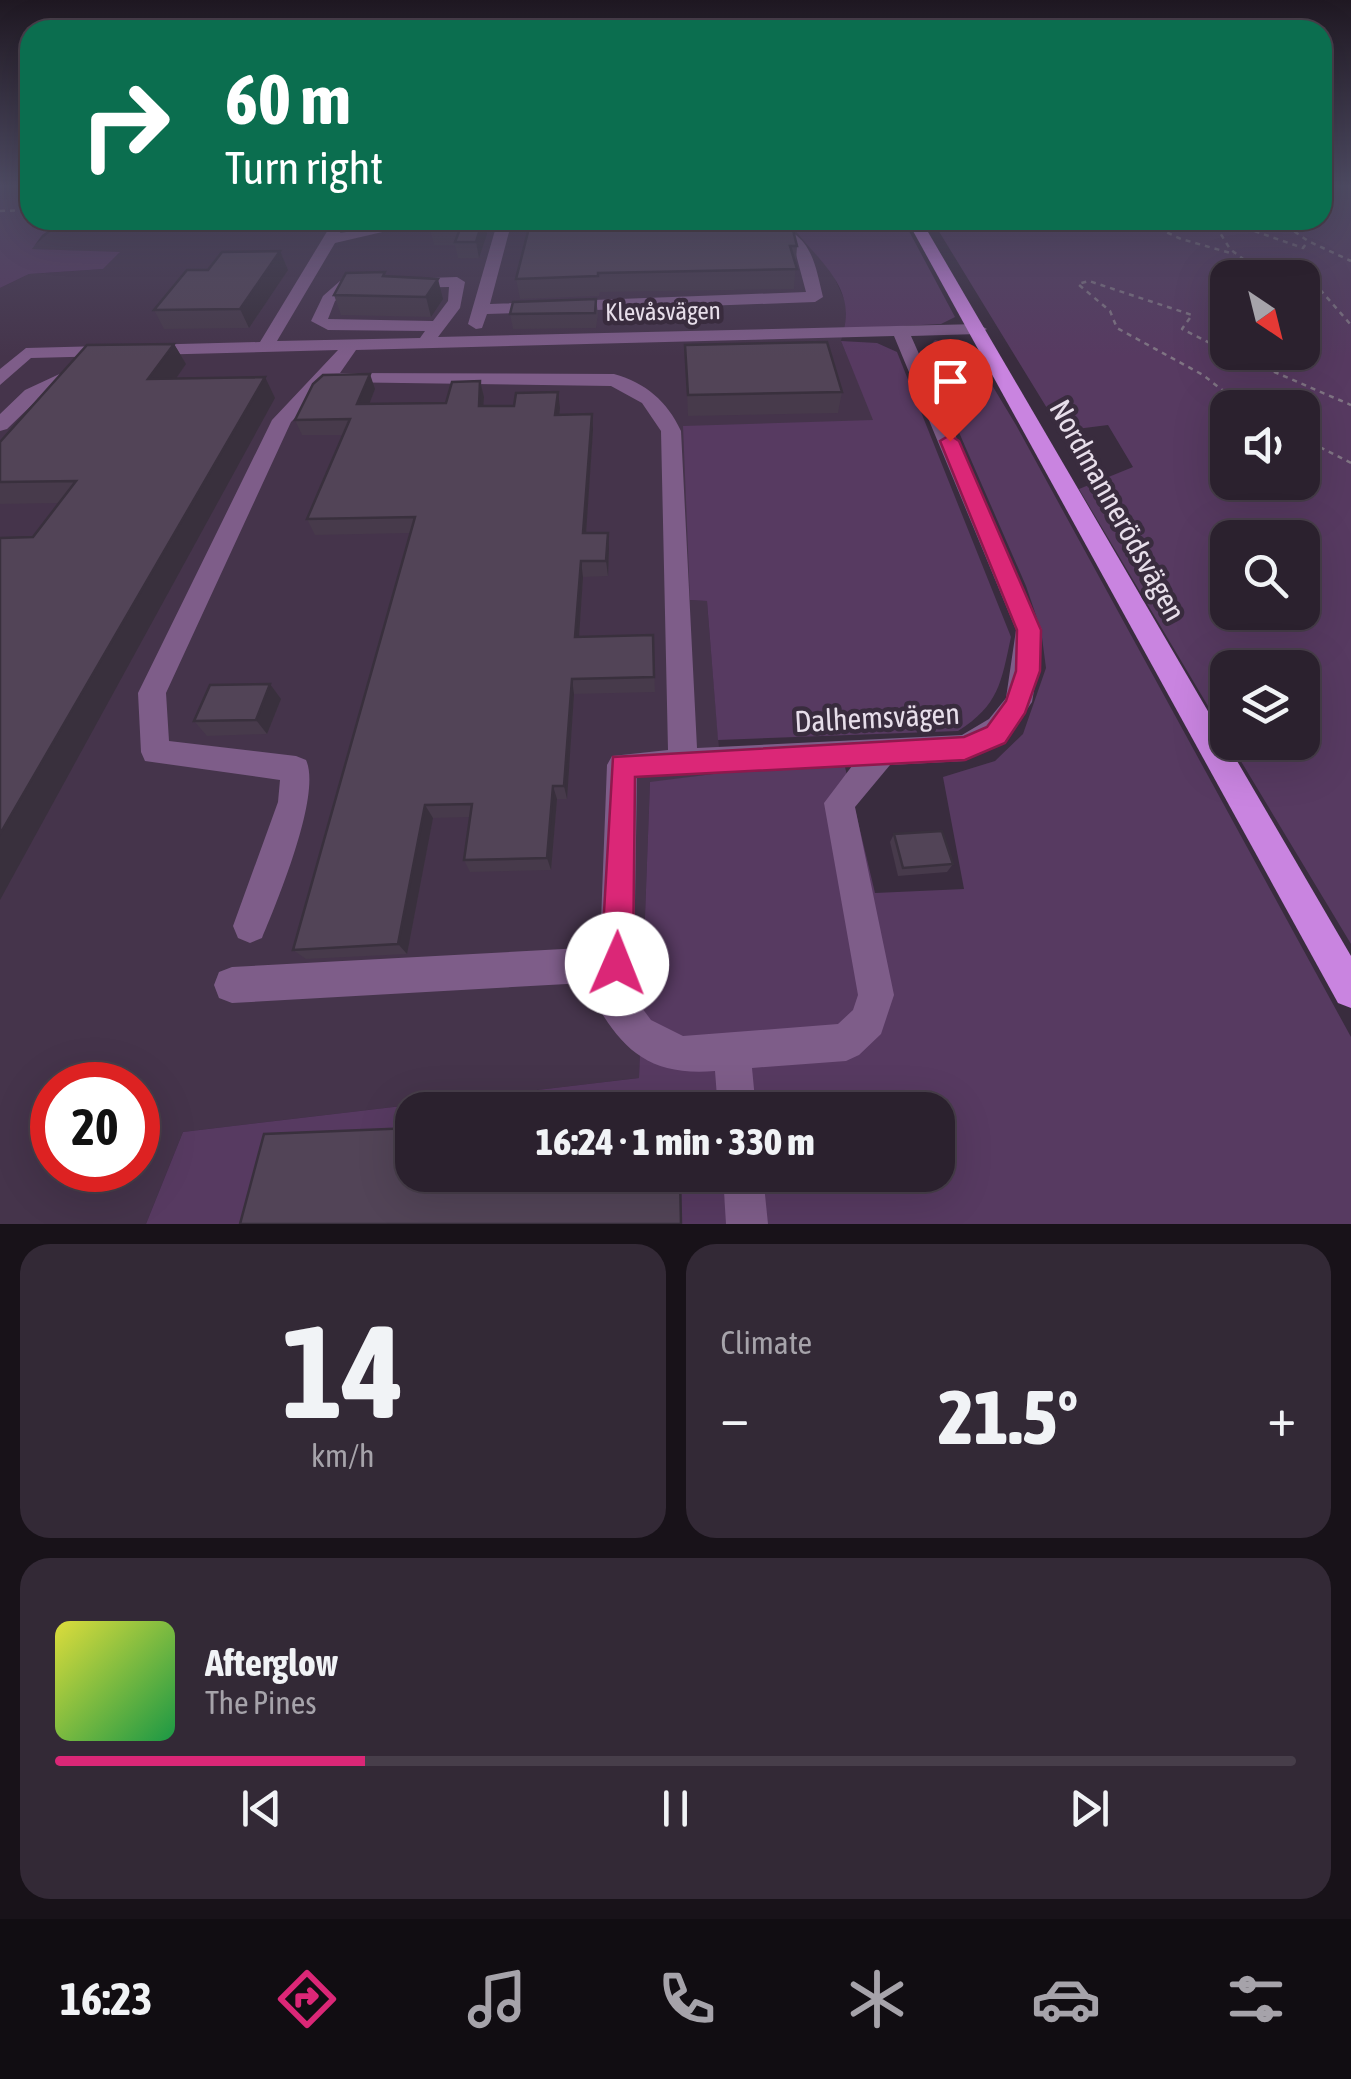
<!DOCTYPE html>
<html lang="en">
<head>
<meta charset="utf-8">
<style>
	:root { --surface:#2b212e; --page:#332936; --text:#f1f3f6; --muted:#a6a3aa; --line:#473e4a; --accent:#db2777 }
	body { margin:0; font-family:"Asap Condensed",sans-serif; background:var(--page); color:var(--text); height:100vh; display:flex; flex-direction:column; font-size:38px; white-space:nowrap }
	* { box-sizing:border-box; margin:0 }
	p { font-size:32px; color:var(--muted) }
	.icon { flex:none; width:55px; height:55px; fill:none; stroke:currentColor; stroke-width:2; stroke-linecap:round; stroke-linejoin:round }
	.map { position:relative; height:1224px; overflow:hidden }
	.side { display:flex; flex-direction:column; gap:20px; padding:20px; background:#181219; flex:1 }
	.side>* { flex:none }
	.top-card { position:absolute; left:20px; top:20px; width:1312px; height:210px; border-radius:30px; box-shadow:0 10px 40px #0002,0 0 0 2px var(--line); background:#0b6e4f; color:#fff; overflow:hidden }
	.needle { width:65px; rotate:145deg }
	.buttons { position:absolute; left:1210px; top:260px; display:grid; gap:20px }
	.buttons a { display:grid; place-items:center; width:110px; height:110px; border-radius:20px; background:var(--surface); box-shadow:0 10px 40px #0002,0 0 0 2px var(--line); font-size:50px }
	.speed { position:absolute; left:30px; top:1062px; display:flex; gap:20px; font-size:50px; font-weight:700; text-align:center }
	.speed>* { display:grid; place-content:center; width:130px; height:130px; border-radius:50%; background:var(--surface); box-shadow:0 10px 40px #0002,0 0 0 2px var(--line); line-height:1 }
	.speed .limit { border:15px solid #d22; background:#fff; color:#111 }
	.pin { position:absolute; display:grid; place-items:center; width:85px; height:85px; color:#fff; margin:-102px -42px; border-radius:50% 50% 50% 0; rotate:-45deg; box-shadow:0 0 10px #0007 }
	.pin .icon { rotate:45deg }
	.me { position:absolute; width:110px; margin:-55px; rotate:1deg; stroke-linejoin:round; filter:drop-shadow(0 0 8px #0008) }
	.turn { display:flex; align-items:center; gap:35px; height:210px; padding:0 40px; font-size:45px }
	.turn .icon { width:130px; height:130px; stroke-width:2.5 }
	.turn b { display:block; font-size:70px; line-height:85px }
	.big { font-size:75px; font-weight:800; line-height:1.1 }
	.side .card { flex:1; display:flex; flex-direction:column; justify-content:center; gap:15px; min-width:0; padding:0 35px; border-radius:30px; background:var(--page) }
	.side .dial { align-items:center; gap:0 }
	.dial b { font-size:130px; line-height:1 }
	.song { display:flex; align-items:center; gap:30px }
	.cover { width:120px; height:120px; border-radius:15px; background:linear-gradient(135deg,hsl(60 70% 55%),hsl(140 70% 35%)) }
	.played { height:10px; border-radius:5px; background:linear-gradient(90deg,var(--accent) 25%,var(--line) 25%) }
	.keys { display:flex; justify-content:space-around; direction:ltr }
	.heat { display:flex; justify-content:space-between; align-items:center; font-size:55px; direction:ltr }
	.side .tiles { flex:1; display:grid; gap:20px; grid-template-columns:1fr 1fr }
	.card:last-child { grid-column:span 2 }
	.trip { position:absolute; left:395px; top:1092px; width:560px; height:100px; border-radius:30px; background:var(--surface); box-shadow:0 10px 40px #0002,0 0 0 2px var(--line); font-weight:800; line-height:100px; text-align:center }
	.tab-bar { display:flex; height:160px; justify-content:space-around; align-items:center; background:#110d12; color:var(--muted) }
	.tab-bar .icon { width:70px; height:70px }
	.tab-bar .on { color:var(--accent) }
	.tab-bar b { font-size:45px; color:var(--text) }
	.map>svg:first-child { display:block }
</style>
</head>
<body>
<div class="map">
<svg width="1351" height="1224" viewBox="0 0 1351 1224">
	<rect width="100%" height="100%" fill="#392c3e"/>
	<path fill="#45344b" fill-rule="evenodd" d="M64,220H788L831,270L849,310L841,341L874,420L690,600L707,601L721,773L650,783L639,1078L183,1132L146,1224H0V288L29,274L103,269L119,253L30,249ZM52,1085H138V1170H52Z"/>
	<g fill="#573a61" fill-rule="evenodd">
		<polygon points="0,186 30,186 30,220 64,220 42,235 32,249 120,252 103,269 29,274 0,288"/>
		<path d="M1323,186H1351V944L1230,743L1302,742V668H1228L1227,738L1079,489L1133,467L1108,425L1061,431L932,220H1322ZM1228,278H1302V352H1228ZM1228,408H1302V482H1228ZM1228,538H1302V612H1228Z"/>
		<path d="M788,220H903L955,317L941,324L844,329C856,282 810,255 788,220Z"/>
		<path d="M935,340L969,347L1016,425L1351,1037V1224H146L183,1132L639,1078L650,782L721,773L845,767L875,893L964,889L943,777L995,761L1023,734L1046,668L1041,630L1026,586L924,352ZM412,1110H938V1175H412Z"/>
		<path d="M841,341L877,343L897,352L1011,637C1001,683 999,705 958,731L718,740L707,601L690,600L683,426L873,420Z"/>
	</g>
	<g fill="none" stroke-linecap="round" stroke-linejoin="round">
		<g stroke="#807584" stroke-width="2.5" stroke-dasharray="5 5" stroke-linecap="butt">
			<polyline points="0,211 30,210"/>
			<polyline points="1140,220 1181,239 1234,254"/>
			<polyline points="1278,220 1308,241 1351,261"/>
			<polyline points="1268,278 1230,249 1214,223 1237,225 1303,248 1308,241"/>
			<polyline points="1302,283 1317,286 1351,325"/>
			<polyline points="1228,352 1182,329 1192,315 1089,281 1078,284 1110,311 1117,328 1203,375 1245,408"/>
			<polyline points="1228,352 1351,405"/>
			<polyline points="1302,438 1351,463"/>
		</g>
		<g fill="#7e5d89" fill-rule="evenodd">
			<path d="M334,220H348L340,233L384,226L391,230L335,243L277,341L420,338L425,331L328,330L311,321L323,296L340,281L457,277L465,282L460,308L438,337L978,324L987,329L978,334L911,336L1042,630L1041,651L1032,702L1009,736L965,761L890,765L855,807L894,995L881,1034L859,1055L846,1061L752,1068L756,1110H718L715,1071C642,1077 616,1043 585,983L232,1003L219,998L214,985L219,972L232,967L600,947L607,765L612,756L668,750L661,431L642,403L611,386L331,382L291,422L166,693L169,741L296,756L306,760C322,794 277,902 262,938L250,943L238,938L233,926L278,802L280,780L145,761L141,752L138,693L272,420L338,350L31,358L0,385V369L26,348L260,342ZM449,287L448,301L433,321L328,319L335,301L349,289ZM894,336L1016,630L1006,698L989,719L962,735L697,748L681,431C667,401 646,383 614,374L340,373L356,350ZM852,766L824,803L858,995L853,1010L838,1024L683,1036L651,1020L621,980L629,976L634,964L637,777Z"/>
			<path d="M498,220L563,224L570,228L563,232H509L490,304L806,292L794,247L768,229L775,225C812,235 815,264 823,297L815,302L487,314L482,328L476,329L468,324Z"/>
			<polygon points="81,364 87,365 87,373 39,398 7,429 0,431 0,414 25,390"/>
			<polygon points="723,1175 763,1175 768,1224 726,1224"/>
		</g>
		<polygon fill="#c984e0" fill-rule="evenodd" points="907,220 921,220 1351,956 1351,1008 1338,1003"/>
	</g>
	<g fill="#473a4b">
		<polygon points="434,220 487,234 479,258 458,258 455,245 434,245 430,229"/>
		<polygon points="797,246 794,289 600,292 599,296 520,299 516,279"/>
		<polygon points="280,251 288,270 249,328 164,329 154,310 208,270"/>
		<polygon points="386,276 443,299 431,317 341,315 334,295"/>
		<polygon points="596,299 598,314 596,328 513,329 510,314"/>
		<polygon points="174,344 186,364 176,378 275,398 33,537 60,503 0,504 0,442"/>
		<polygon points="685,345 842,392 838,413 688,416"/>
		<polygon points="480,381 484,397 483,406 560,408 560,415 592,414 593,430 586,533 609,549 608,576 583,577 579,637 653,635 655,692 574,694 567,799 557,799 551,870 470,872 464,860 470,817 433,818 407,954 306,959 293,950 411,533 315,535 307,519 343,435 302,435 295,420 375,389 369,404 446,403"/>
		<polygon points="281,699 267,734 207,736 194,721"/>
		<polygon points="894,834 953,864 947,872 898,876 890,842"/>
	</g>
	<g fill="#39303d">
		<polygon points="483,220 487,234 479,258 476,242"/>
		<polygon points="280,251 288,270 249,328 240,309"/>
		<polygon points="438,279 443,299 431,317 426,297"/>
		<polygon points="174,344 186,364 161,400 148,379"/>
		<polygon points="370,374 375,389 363,420 357,404"/>
		<polygon points="265,377 275,398 0,900 0,834"/>
		<polygon points="480,381 484,397 482,422 479,406"/>
		<polygon points="558,392 560,408 558,431 555,415"/>
		<polygon points="592,414 593,430 585,549 583,533"/>
		<polygon points="608,533 609,549 608,576 606,561"/>
		<polygon points="581,561 583,577 578,652 575,637"/>
		<polygon points="572,679 574,694 567,799 564,786"/>
		<polygon points="270,684 281,699 267,734 256,720"/>
		<polygon points="553,786 557,799 551,870 547,858"/>
		<polygon points="425,805 433,818 407,954 398,944"/>
	</g>
	<g fill="#524457" stroke="#39303d" stroke-width="2.5">
		<polygon points="434,220 483,220 476,242 455,242 460,229 430,229"/>
		<polygon points="531,220 778,220 793,230 797,246 790,246 797,269 598,273 598,276 516,279"/>
		<polygon points="280,251 240,309 154,310 187,270 208,270 222,252"/>
		<polygon points="385,272 383,276 438,279 426,297 334,295 346,273"/>
		<polygon points="596,299 595,313 510,314 513,302"/>
		<polygon points="827,342 842,392 688,395 685,345"/>
		<polygon points="174,344 148,379 265,377 0,834 0,538 33,537 76,481 0,482 0,442 87,345"/>
		<polygon points="370,374 357,404 446,403 452,382 480,381 479,406 514,406 516,393 558,392 555,415 592,414 583,533 608,533 606,561 581,561 575,637 653,635 654,677 572,679 564,786 553,786 547,858 464,860 472,804 425,805 398,944 293,950 415,517 307,519 350,419 295,420 313,384 323,375"/>
		<polygon points="270,684 256,720 194,721 210,685"/>
		<polygon points="942,831 953,864 903,868 894,834"/>
		<polygon points="412,1128 412,1175 680,1175 681,1224 240,1224 264,1134"/>
	</g>
	<linearGradient id="sky" x2="0" y2="1"><stop stop-color="#1f1822"/><stop offset="0.52" stop-color="#4e4b63"/><stop offset="1" stop-color="#4e4b63" stop-opacity="0"/></linearGradient>
	<rect width="1351" height="357" fill="url(#sky)"/>
	<polygon fill="#db2777" stroke="#8e194d" stroke-width="2.5" points="950,435 959,441 1041,630 1040,671 1025,713 1005,743 965,760 635,777 633,964 628,976 617,980 606,976 601,964 613,757 964,737 987,727 1006,701 1016,671 1017,630 940,441"/>
	<g text-anchor="middle" dominant-baseline="central" stroke-width="9" stroke-linejoin="round" paint-order="stroke">
		<g font-size="25" fill="#e7deea" stroke="#392c3e">
			<text transform="translate(663 311) rotate(-1)">Klevåsvägen</text>
		</g>
		<g font-size="30" fill="#e7deea" stroke="#392c3e">
			<text transform="translate(1118 510) rotate(61)">Nordmannerödsvägen</text>
			<text transform="translate(877 717) rotate(-3)">Dalhemsvägen</text>
		</g>
	</g>
</svg>
<div class="buttons">
<a><svg class="needle" viewBox="-14 -14 28 28"><path d="M0-13l5 13h-10z" fill="#e53935"/><path d="M0 13l5-13h-10z" fill="#a6a3aa"/></svg></a>
<a><svg class="icon" aria-label="sound" viewBox="0 0 24 24"><path d="M4 9h4l5-4v14l-5-4H4zM17 9q2 3 0 6"/></svg></a>
<a><svg class="icon" aria-label="search" viewBox="0 0 24 24"><circle cx="10" cy="10" r="6"/><path d="M15 15l6 6"/></svg></a>
<a><svg class="icon" aria-label="layers" viewBox="0 0 24 24"><path d="M12 4l9 5-9 5-9-5zM3 14l9 5 9-5"/></svg></a>
</div>
<div class="speed"><div class="limit">20</div></div>
<div class="pin" style="left:950px;top:441px;background:#d93025"><svg class="icon" aria-label="arrive" viewBox="0 0 24 24"><path d="M6 21V4h12l-3 4 3 4H6"/></svg></div>
<svg class="me" style="left:617px;top:964px" viewBox="-20 -20 40 40"><circle r="19" fill="#fff"/><path d="M0-13L10 11 0 6-10 11z" fill="#db2777"/></svg>
<div class="trip">16:24 · 1 min · 330 m</div>
<div class="top-card">
<div class="turn"><svg class="icon" aria-label="right" viewBox="0 0 24 24"><path d="M7 20v-9h11M14 6l5 5-5 5"/></svg><div><b>60 m</b>Turn right</div></div>
</div>
</div>
<section class="side">
<div class="tiles">
<div class="card dial"><b>14</b><p>km/h</p></div>
<div class="card"><p>Climate</p>
<div class="heat"><a>−</a><b class="big">21.5°</b><a>+</a></div>
</div>
<div class="card">
<div class="song"><i class="cover"></i><div><b>Afterglow</b><p>The Pines</p></div></div>
<div class="played"></div>
<div class="keys"><svg class="icon" aria-label="previous" viewBox="0 0 24 24"><path d="M18 5L8 12l10 7zM5 5v14"/></svg><svg class="icon" aria-label="pause" viewBox="0 0 24 24"><path d="M8 5v14M16 5v14"/></svg><svg class="icon" aria-label="next" viewBox="0 0 24 24"><path d="M6 5l10 7-10 7zM19 5v14"/></svg></div>
</div>
</div>
</section>
<nav class="tab-bar">
<b>16:23</b>
<svg class="icon on" aria-label="directions" viewBox="0 0 24 24"><path d="M12 3l9 9-9 9-9-9zM9 14v-3h6M13 9l2 2-2 2"/></svg>
<svg class="icon" aria-label="music" viewBox="0 0 24 24"><path d="M9 18V5l10-2v13"/><circle cx="6" cy="18" r="3"/><circle cx="16" cy="16" r="3"/></svg>
<svg class="icon" aria-label="phone" viewBox="0 0 24 24"><path d="M5 4h4l2 5-3 2q2 4 5 5l2-3 5 2v4C11 20 4 13 5 4z"/></svg>
<svg class="icon" aria-label="climate" viewBox="0 0 24 24"><path d="M12 3v18M4 7l16 10M4 17L20 7"/></svg>
<svg class="icon" aria-label="car" viewBox="0 0 24 24"><path d="M5 17H2v-5l4-1 3-4h7l3 4 3 1v5h-3M9 17h6M6 11h13"/><circle cx="7" cy="17" r="2"/><circle cx="17" cy="17" r="2"/></svg>
<svg class="icon" aria-label="filters" viewBox="0 0 24 24"><path d="M4 7h16M4 17h16"/><circle cx="9" cy="7" r="2"/><circle cx="15" cy="17" r="2"/></svg>
</nav>
</body>
</html>
